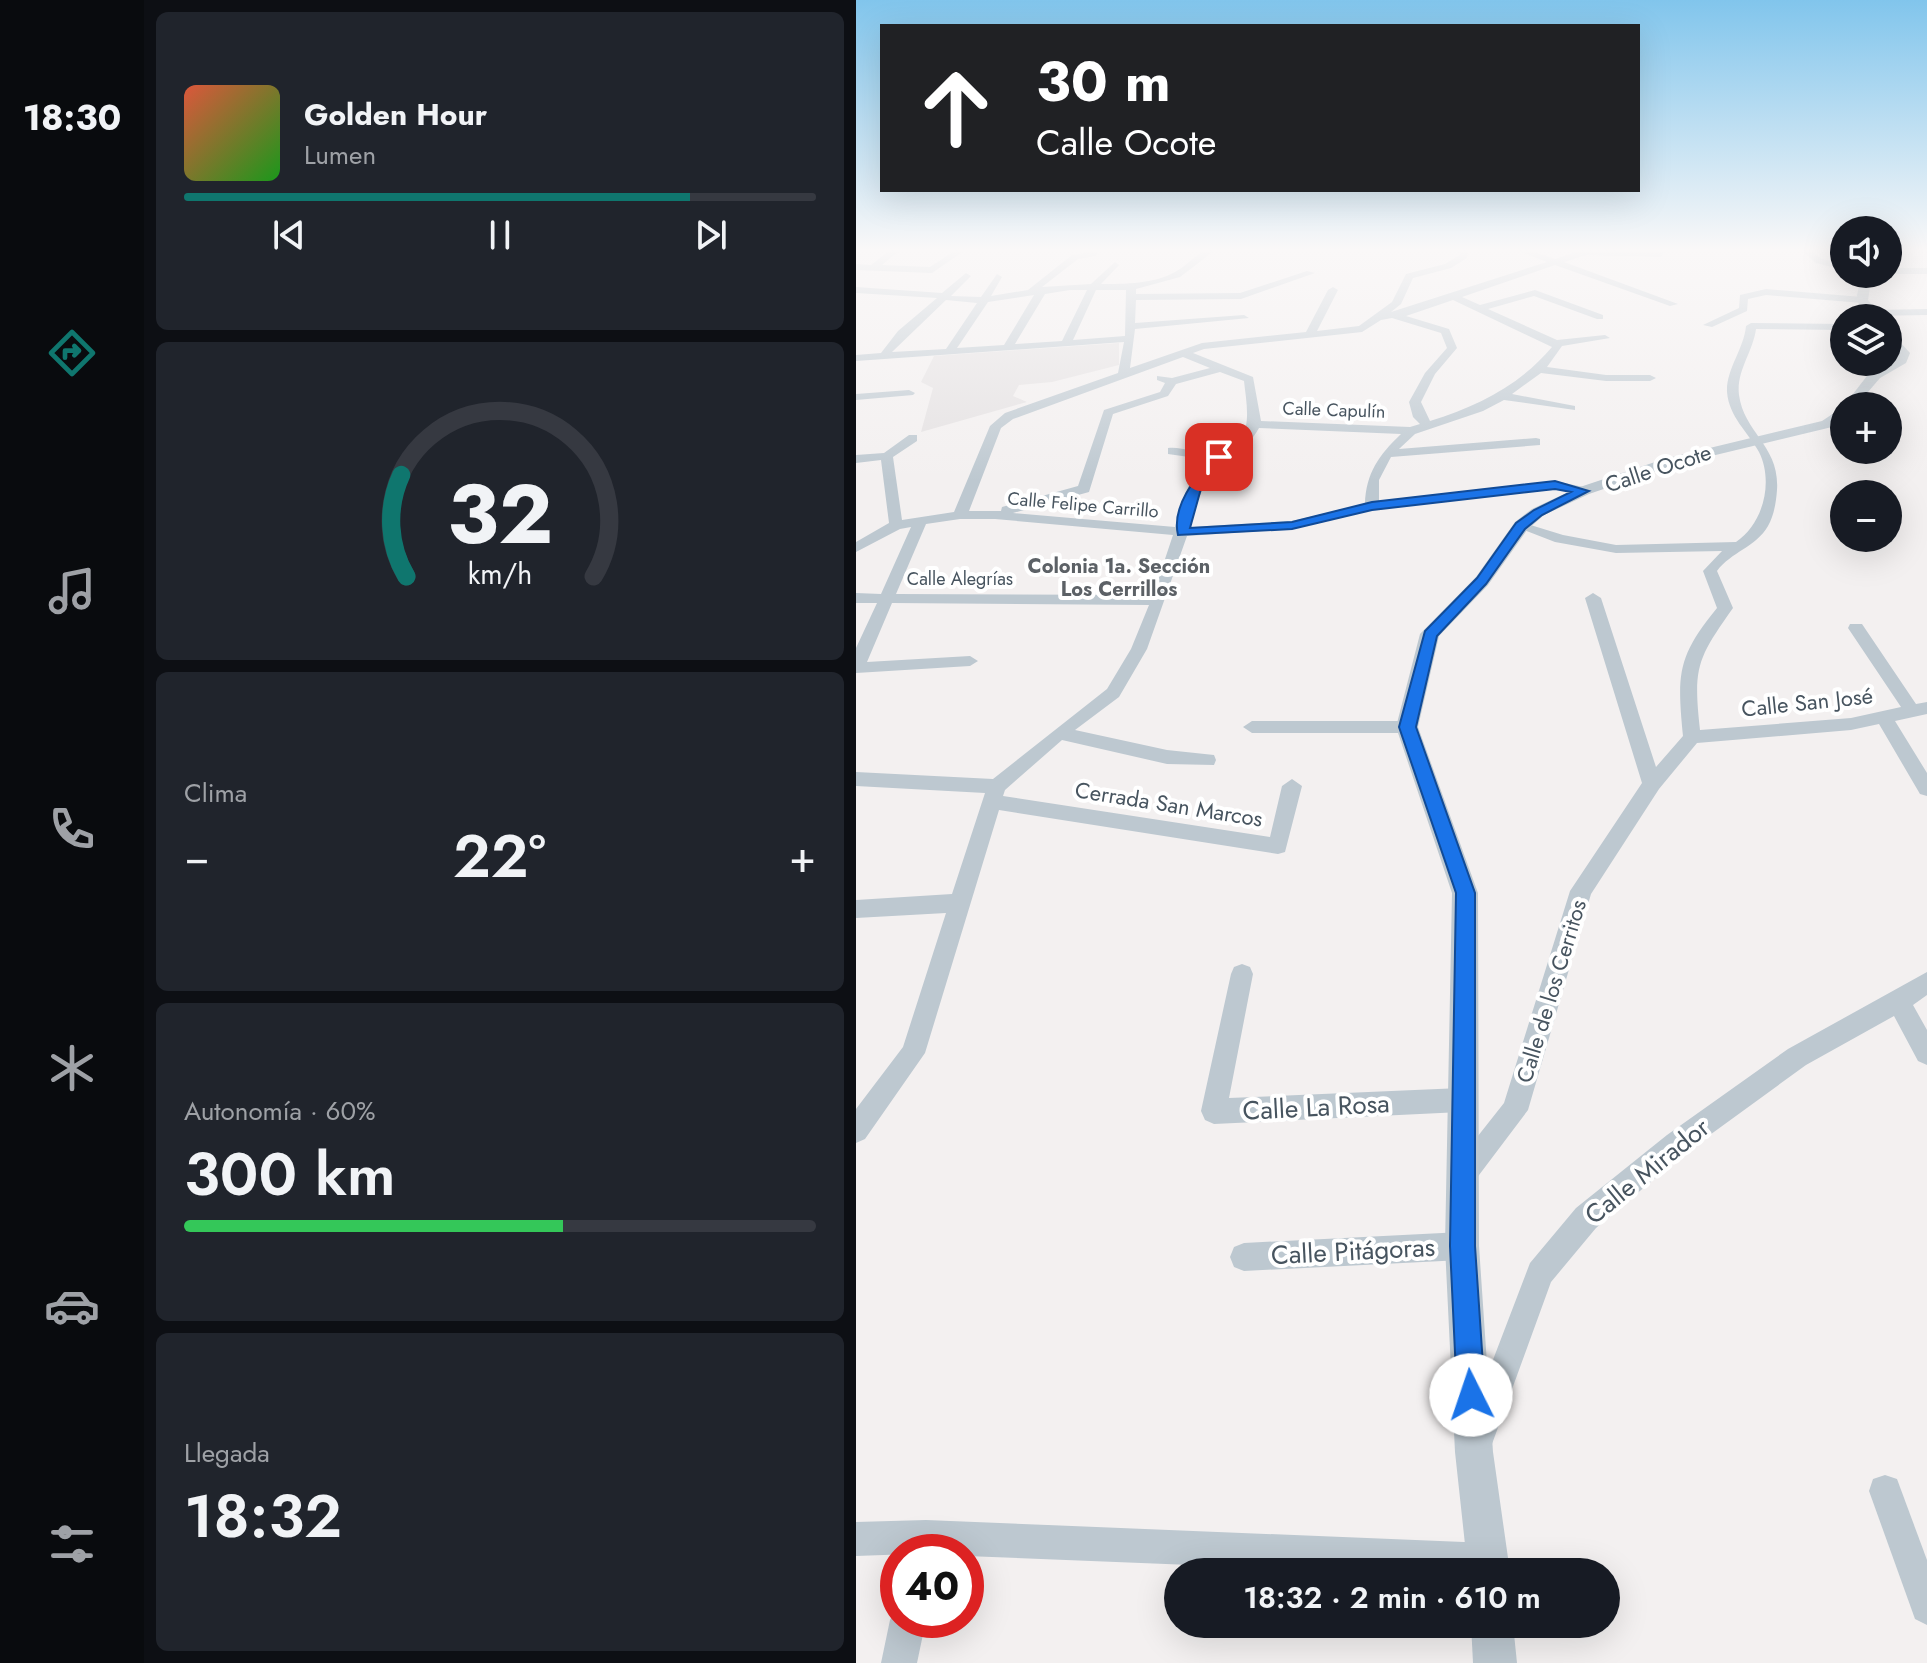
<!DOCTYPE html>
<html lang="es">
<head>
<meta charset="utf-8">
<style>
	:root { --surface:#171b24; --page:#20242c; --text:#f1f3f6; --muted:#9ea1a6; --line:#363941; --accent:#0f766e }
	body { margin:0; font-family:Jost,sans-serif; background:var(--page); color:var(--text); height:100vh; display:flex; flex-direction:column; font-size:30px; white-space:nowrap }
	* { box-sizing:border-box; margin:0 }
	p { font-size:26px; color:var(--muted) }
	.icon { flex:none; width:44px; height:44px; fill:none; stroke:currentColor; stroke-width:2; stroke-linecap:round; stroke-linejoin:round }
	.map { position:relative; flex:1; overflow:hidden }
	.details { display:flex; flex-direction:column; gap:12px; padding:12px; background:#0d0f14; width:712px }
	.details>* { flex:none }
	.hud { position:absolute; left:24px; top:24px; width:760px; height:168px; border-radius:0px; box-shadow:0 8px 32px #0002; background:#202124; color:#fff; overflow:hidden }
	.controls { position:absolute; left:974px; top:216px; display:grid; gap:16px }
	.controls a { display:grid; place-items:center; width:72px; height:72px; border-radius:50%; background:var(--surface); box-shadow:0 8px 32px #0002; font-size:40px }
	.speed { position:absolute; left:24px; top:1534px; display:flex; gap:16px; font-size:40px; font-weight:700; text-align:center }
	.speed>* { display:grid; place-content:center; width:104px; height:104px; border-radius:50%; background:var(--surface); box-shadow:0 8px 32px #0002; line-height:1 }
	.speed .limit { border:12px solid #d22; background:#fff; color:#111 }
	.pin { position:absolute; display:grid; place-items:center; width:68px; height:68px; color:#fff; margin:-34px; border-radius:16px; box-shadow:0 4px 12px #0006 }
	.me { position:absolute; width:88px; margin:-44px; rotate:356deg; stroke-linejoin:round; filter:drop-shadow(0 0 6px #0008) }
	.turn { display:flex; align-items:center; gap:28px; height:168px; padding:0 24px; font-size:36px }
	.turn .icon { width:104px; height:104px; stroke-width:2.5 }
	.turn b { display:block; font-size:56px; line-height:68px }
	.big { font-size:60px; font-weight:600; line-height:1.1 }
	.details .widget { flex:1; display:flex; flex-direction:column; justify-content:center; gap:12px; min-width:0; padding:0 28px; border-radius:12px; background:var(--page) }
	.details .dial { align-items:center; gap:0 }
	.dial svg { height:208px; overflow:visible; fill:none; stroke:var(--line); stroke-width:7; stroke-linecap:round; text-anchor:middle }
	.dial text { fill:var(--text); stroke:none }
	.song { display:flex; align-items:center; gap:24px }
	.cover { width:96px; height:96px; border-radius:12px; background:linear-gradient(135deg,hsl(10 70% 55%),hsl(120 70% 35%)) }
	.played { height:8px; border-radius:4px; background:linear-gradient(90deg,var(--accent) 80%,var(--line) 80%) }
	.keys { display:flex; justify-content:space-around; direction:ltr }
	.heat { display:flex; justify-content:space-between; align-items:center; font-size:44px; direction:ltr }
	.charge { height:12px; border-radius:6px; background:linear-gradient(90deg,#34c759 60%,var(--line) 0) }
	.trip { position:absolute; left:308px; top:1558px; width:456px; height:80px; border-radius:40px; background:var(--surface); box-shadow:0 8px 32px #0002; font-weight:600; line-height:80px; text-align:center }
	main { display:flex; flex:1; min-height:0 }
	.tabs { display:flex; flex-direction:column; width:144px; justify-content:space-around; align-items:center; background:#090b0e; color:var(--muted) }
	.tabs .icon { width:56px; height:56px }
	.tabs .selected { color:var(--accent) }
	.tabs b { font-size:36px; color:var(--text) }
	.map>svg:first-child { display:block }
</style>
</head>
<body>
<main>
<nav class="tabs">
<b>18:30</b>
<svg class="icon selected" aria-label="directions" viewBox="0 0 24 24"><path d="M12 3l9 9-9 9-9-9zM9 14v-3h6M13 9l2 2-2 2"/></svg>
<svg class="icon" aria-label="music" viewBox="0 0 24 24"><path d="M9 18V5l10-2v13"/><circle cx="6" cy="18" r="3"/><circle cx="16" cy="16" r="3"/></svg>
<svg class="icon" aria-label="phone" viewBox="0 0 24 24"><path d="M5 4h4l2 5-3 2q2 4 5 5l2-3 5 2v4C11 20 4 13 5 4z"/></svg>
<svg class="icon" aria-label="climate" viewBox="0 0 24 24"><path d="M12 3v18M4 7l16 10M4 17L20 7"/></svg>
<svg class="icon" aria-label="car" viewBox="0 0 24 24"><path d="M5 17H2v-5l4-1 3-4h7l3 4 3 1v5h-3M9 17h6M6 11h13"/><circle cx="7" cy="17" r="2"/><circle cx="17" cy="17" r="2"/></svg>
<svg class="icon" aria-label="filters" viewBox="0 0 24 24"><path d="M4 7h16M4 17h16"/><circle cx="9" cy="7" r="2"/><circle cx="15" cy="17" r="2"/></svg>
</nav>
<section class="details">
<div class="widget">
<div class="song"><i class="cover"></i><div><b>Golden Hour</b><p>Lumen</p></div></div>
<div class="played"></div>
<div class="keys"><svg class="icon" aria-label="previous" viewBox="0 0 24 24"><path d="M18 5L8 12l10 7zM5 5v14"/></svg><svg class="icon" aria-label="pause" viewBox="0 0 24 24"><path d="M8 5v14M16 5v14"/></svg><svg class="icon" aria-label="next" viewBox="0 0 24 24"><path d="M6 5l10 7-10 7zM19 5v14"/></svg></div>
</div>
<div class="widget dial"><svg viewBox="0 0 100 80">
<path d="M14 69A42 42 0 1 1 86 69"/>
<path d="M14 69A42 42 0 0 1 12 30" stroke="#0f766e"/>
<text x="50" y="56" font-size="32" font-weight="700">32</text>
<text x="50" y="72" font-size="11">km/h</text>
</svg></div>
<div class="widget"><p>Clima</p>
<div class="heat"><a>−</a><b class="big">22°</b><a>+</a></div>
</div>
<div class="widget"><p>Autonomía · 60%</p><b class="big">300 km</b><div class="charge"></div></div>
<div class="widget"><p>Llegada</p><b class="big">18:32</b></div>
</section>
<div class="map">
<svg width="1071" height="1663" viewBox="0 0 1071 1663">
	<rect width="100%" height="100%" fill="#f3f0f0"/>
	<polygon fill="#e4e1e2" points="263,343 263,365 196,382 163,385 157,396 171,402 65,432 77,388 65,382 78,356"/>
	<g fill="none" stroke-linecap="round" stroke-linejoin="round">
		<g fill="#bdc8d0" fill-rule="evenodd">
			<polygon points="0,248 5,248 6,250 0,253"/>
			<polygon points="37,248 46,248 26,265 74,267 103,248 112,248 76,273 0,270 0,264 15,265"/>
			<path d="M236,248H244L240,256L222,259L186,287L235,284L259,262L263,265L245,284C269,284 298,284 319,272C334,264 345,247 362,248L324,277L280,289V294L384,293L451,271L459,273L385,299L280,300L279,323L388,315L393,318L279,329L274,368L346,343L450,332L472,290L477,287L482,290L461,331L503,326L536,302L550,274L589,264L604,255V248H612L611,258L595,268L557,278L545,304L535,312L691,262L655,248H667L699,259L729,249L808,252L805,257L730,255L708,262L822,304L814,306L699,265L606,297L624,305L679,290L747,315V319H741L678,296L632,309L701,340L749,335L754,338L706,346L691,367L750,375H794L800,378L794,381H750L685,373L656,394L719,406V410L648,400L627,411L559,434L543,449L680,438L684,439V445L535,457L523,480V501L699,481L732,488V494L699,489L516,510L436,529L331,536L291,649L263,697L219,730L311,750L358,755L360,760L358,765L311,764L206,740L149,790L147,796L414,837L426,786L436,779L446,786L429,852L422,854L143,810L69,1053L9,1139L0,1143V1109L47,1047L90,913L0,918V900L96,894L129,793L0,786V772L137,779L251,689L275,649L293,605L36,603L11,662L114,656L122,661L114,666L0,673V648L21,603H0V593L25,594L55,527L44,529L0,552V542L33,523L25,460L0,463V455L28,453L53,435H61V441L37,457L46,520L98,512L134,426L149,413L262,373L268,342L0,361V355L25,353L42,331L81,298L0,293V287L86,293L110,273L115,276L95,296L125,297L141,274L146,277L135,296L172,290L216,255L234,252ZM214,290H231L206,341L159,344L189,294ZM240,290H270L269,336L217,340ZM178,295L148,345L101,348L132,302ZM90,300L121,303L90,349L36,352ZM597,300L696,347C663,386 622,406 574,421L565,402L579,374L601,348L593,329L550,316ZM536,318L585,333L591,348L569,373L553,402L557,417L564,424L554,427L405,421L397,377L337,353L348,349L506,332L525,320ZM327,357L354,368L316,378L301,376V380L309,383L304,392L248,410L222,486L146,507L145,511H113L145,428L157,419ZM364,372L388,381C391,409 400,444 361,453C346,456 327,446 312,448V454L354,460L333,485L319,527L157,513L233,492L257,414L312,396L320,384ZM403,428L545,434C523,455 510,473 509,504L436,521L333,527C341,503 347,479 367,461C383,445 390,451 403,428ZM104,519H139L317,535L297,595L40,594L70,524Z"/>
			<polygon points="943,248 952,248 966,259 988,264 988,270 960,263"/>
			<rect x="1032" y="268" width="39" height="6"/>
			<polygon points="910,289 1006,297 1011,300 1006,303 910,295 892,299 891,311 856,327 847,325 883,308 884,295"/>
			<polygon points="1071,309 1071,315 1016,316 1011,313 1016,310"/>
			<path d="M895,323L988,324V330L900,329C897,352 880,371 883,395C888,433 924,446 921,490C920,503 918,515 912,526C900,547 875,552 861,571L877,608C841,659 837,667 844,730L995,718L1045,707L992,628L994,624H1006L1060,704L1071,702V714L1039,721L1071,773V796L1064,794L1023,724L995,730L841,743L803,789L735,894L672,1110L617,1183L608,1187L599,1183L595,1174L599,1165L648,1103L714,891L786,783L729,598L737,593L745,598L800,767L827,736C821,674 821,657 861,608L847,571L866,551L760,553L699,542L658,526L665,522L707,535L760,545L880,542C907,524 918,482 903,452C892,432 873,417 871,392C870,369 888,349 890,326Z"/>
			<polygon points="53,390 59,393 57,395 0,400 0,394"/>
			<polygon points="396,721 551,721 560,727 551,733 396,733 387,727"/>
			<polygon points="386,964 394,967 397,974 373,1098 605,1088 614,1091 618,1100 614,1109 605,1112 358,1124 349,1120 345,1111 375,974 378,967"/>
			<polygon points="1071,972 1071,995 1057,1005 1071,1030 1071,1065 1062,1061 1038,1016 950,1065 829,1153 740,1228 695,1282 636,1444 625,1449 614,1444 609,1433 674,1263 720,1208 811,1135 932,1049"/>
			<polygon points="606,1232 616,1236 620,1246 616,1256 606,1260 388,1271 378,1267 374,1257 378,1247 388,1243"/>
			<polygon points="1029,1475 1041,1479 1071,1560 1071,1625 1059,1619 1013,1491 1017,1479"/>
			<polygon points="70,1520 632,1543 644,1548 649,1560 644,1572 507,1572 110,1556 110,1552 0,1556 0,1522"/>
			<polygon points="42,1606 42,1620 70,1620 61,1663 25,1663 34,1620"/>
		</g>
		<g fill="#bdc8d0" fill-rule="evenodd">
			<polygon points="1014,274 1025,274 1014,287 1012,300 1026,318 1014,318 1000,300 1003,286"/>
			<polygon points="1032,329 1054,353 1050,363 1024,378 1000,406 988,406 988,418 976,427 818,465 733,494 688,515 671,530 632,585 583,636 562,727 622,893 623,1246 637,1452 654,1572 612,1572 599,1452 589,1246 596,893 540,727 564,634 620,577 659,522 676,509 721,488 808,459 966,421 987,407 1014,372 1042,353 1032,341"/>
			<polygon points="615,1624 657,1624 661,1663 617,1663"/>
		</g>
	</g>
	<linearGradient id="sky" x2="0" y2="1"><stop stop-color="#81c5ec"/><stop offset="0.52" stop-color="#faf8f8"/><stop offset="1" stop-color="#faf8f8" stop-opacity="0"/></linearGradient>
	<rect width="1071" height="481" fill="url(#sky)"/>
	<path fill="#1a73e8" stroke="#114b97" stroke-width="2" d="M359,455L368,457L346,485L334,528L436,522L516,502L699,481L733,491L686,515L669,529L630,584L581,636L560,727L619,893V1246L629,1395L625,1405L615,1410L605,1405L601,1395L594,1246L600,893L543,727L569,631L621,578L660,523L678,510L715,492L699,489L516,510L436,529L322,535C315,505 341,476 359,455Z"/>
	<g text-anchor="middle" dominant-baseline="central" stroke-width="8" stroke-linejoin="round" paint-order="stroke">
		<g font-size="18" fill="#47545f" stroke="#fff">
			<text transform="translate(478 410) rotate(2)">Calle Capulín</text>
			<text transform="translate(227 505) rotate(5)">Calle Felipe Carrillo</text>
			<text x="104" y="579">Calle Alegrías</text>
		</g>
		<g font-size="20" font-weight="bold" fill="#5c6166" stroke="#fff">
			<text x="263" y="566">Colonia 1a. Sección<tspan x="263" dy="23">Los Cerrillos</tspan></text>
		</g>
		<g font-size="22" fill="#47545f" stroke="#fff">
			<text transform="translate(802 468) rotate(-18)">Calle Ocote</text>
			<text transform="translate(951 702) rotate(-6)">Calle San José</text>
			<text transform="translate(313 804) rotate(9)">Cerrada San Marcos</text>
			<text transform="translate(695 991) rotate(-73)">Calle de los Cerritos</text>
		</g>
		<g font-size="26" fill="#47545f" stroke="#fff">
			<text transform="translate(460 1107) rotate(-3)">Calle La Rosa</text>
			<text transform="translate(791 1171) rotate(-39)">Calle Mirador</text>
			<text transform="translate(497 1251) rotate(-3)">Calle Pitágoras</text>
		</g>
	</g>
</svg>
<div class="controls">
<a><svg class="icon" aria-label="sound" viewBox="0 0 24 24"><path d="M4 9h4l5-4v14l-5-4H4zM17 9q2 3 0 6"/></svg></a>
<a><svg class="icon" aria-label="layers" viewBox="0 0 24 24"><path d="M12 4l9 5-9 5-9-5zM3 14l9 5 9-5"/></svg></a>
<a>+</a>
<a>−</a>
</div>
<div class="speed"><div class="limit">40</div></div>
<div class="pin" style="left:363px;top:457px;background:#d93025"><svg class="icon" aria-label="arrive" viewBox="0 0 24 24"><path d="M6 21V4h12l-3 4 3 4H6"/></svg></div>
<svg class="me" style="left:615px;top:1395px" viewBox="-20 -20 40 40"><circle r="19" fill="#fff"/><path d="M0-13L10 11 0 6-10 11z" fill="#1a73e8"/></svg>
<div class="trip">18:32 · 2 min · 610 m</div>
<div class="hud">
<div class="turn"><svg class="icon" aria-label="ahead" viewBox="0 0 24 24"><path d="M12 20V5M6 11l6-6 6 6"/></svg><div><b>30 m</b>Calle Ocote</div></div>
</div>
</div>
</main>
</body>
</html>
